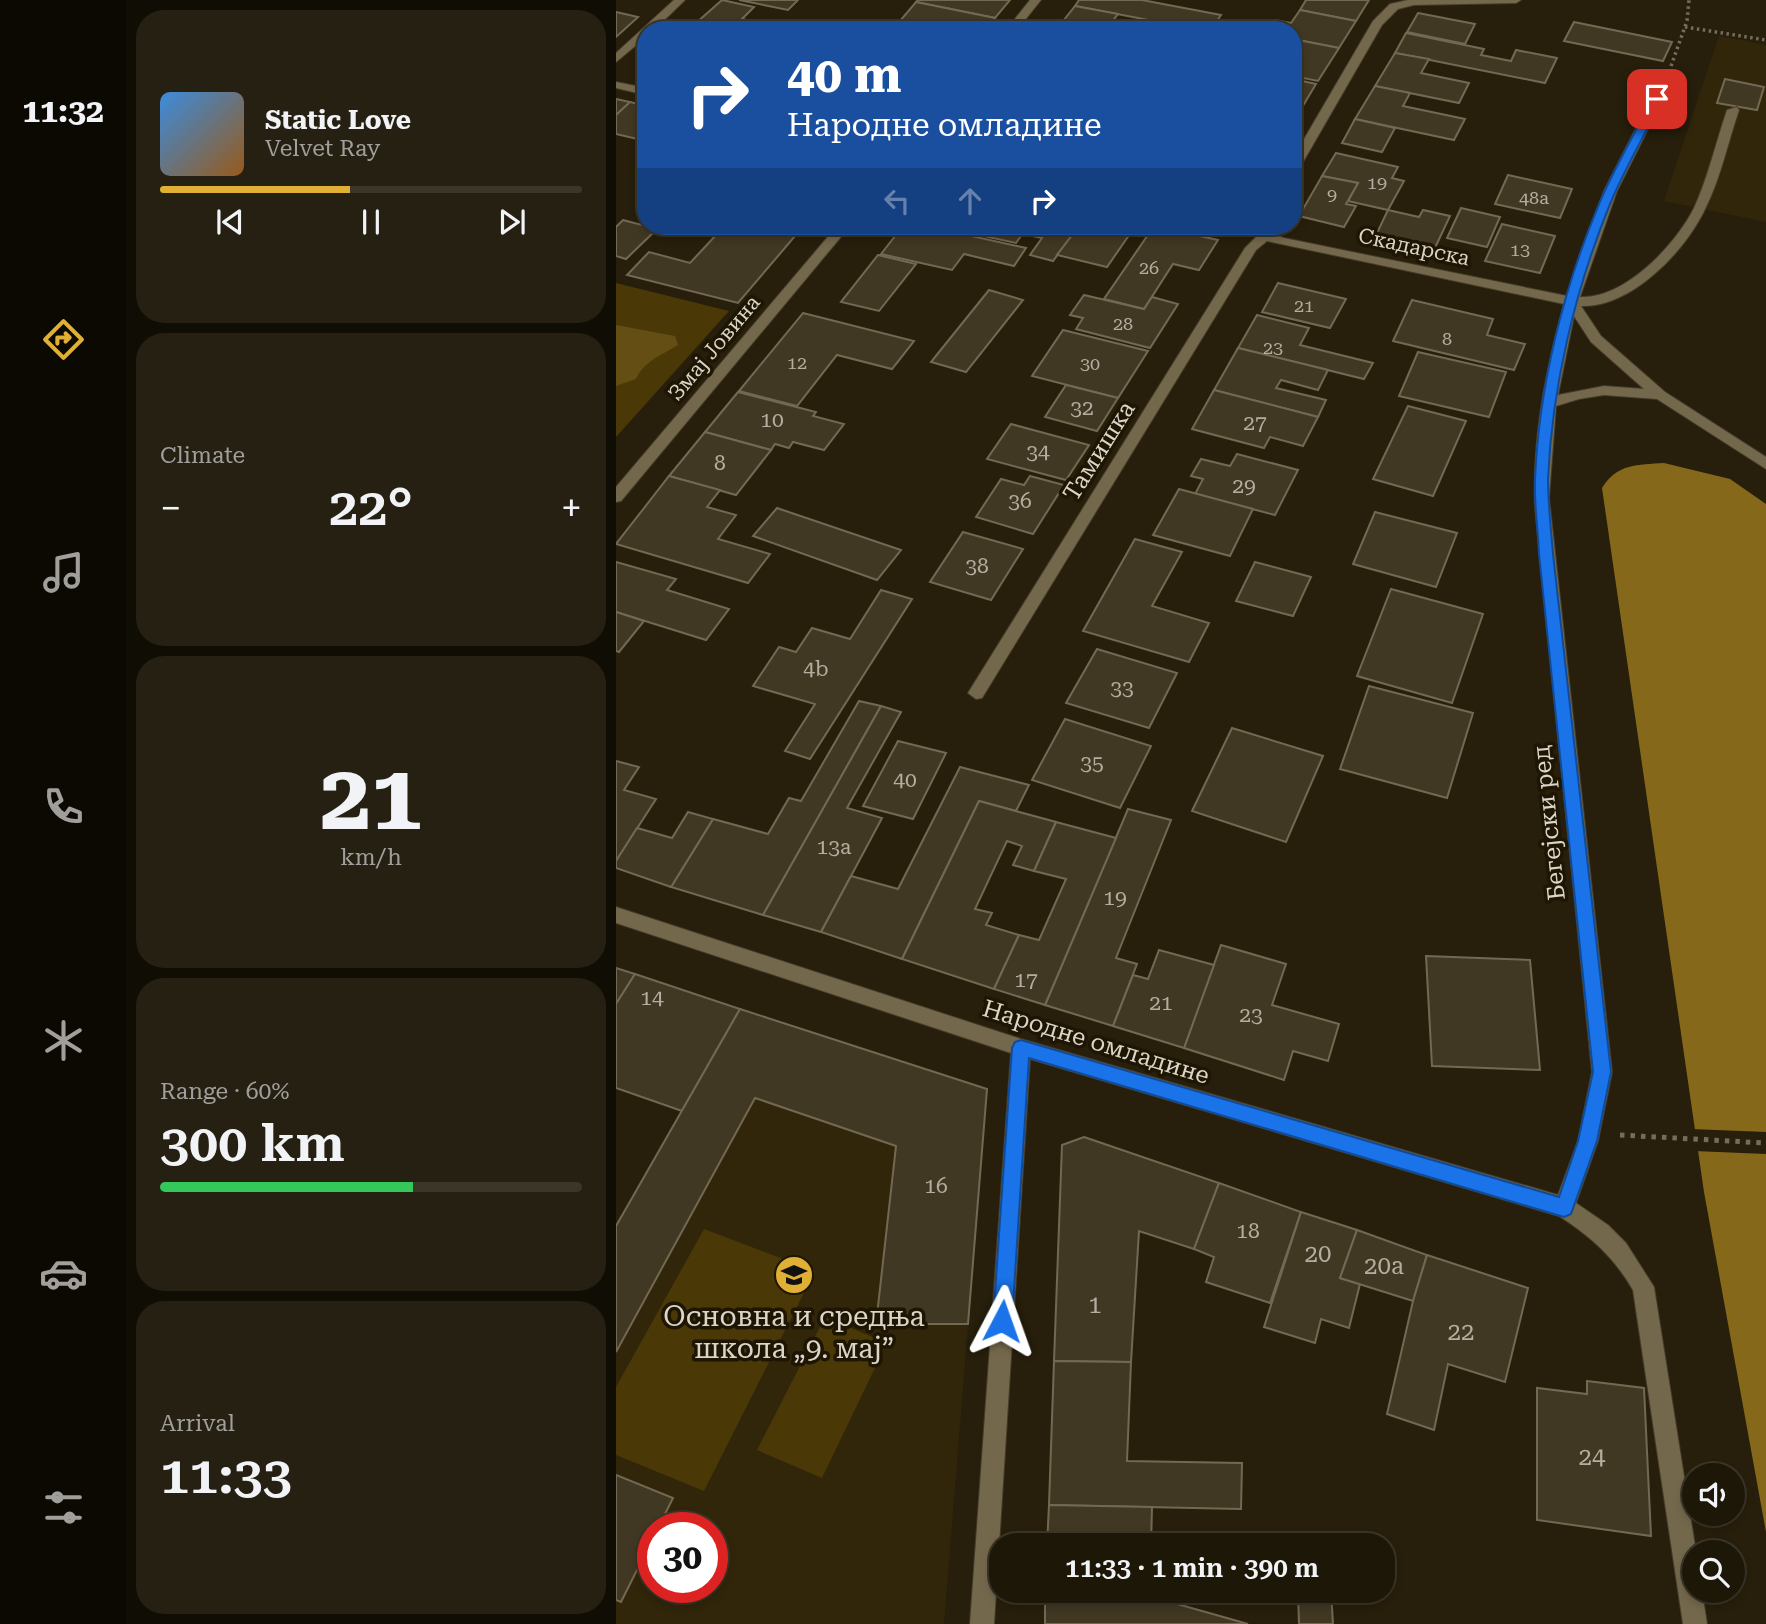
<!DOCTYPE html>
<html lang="en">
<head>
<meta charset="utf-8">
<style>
	:root { --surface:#1d1708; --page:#252012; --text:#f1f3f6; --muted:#a09f9c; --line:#3b3629; --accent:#dfb034 }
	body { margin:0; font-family:"Roboto Serif",serif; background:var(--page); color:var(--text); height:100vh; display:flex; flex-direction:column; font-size:26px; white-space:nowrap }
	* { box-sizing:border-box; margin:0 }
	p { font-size:23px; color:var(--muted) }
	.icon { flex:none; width:38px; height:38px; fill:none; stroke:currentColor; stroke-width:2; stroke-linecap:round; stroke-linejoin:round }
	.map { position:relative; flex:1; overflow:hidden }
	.panel { display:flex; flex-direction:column; gap:10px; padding:10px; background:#100d04; width:490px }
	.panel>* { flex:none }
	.top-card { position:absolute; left:21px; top:21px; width:665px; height:214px; border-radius:28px; box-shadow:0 4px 10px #0003,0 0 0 2px var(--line); background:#1a4fa0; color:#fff; overflow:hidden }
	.fabs { position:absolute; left:1066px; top:1463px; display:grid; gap:14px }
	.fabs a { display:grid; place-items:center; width:63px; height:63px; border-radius:50%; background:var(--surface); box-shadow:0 4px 10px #0003,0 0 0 2px var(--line); font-size:35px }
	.speed { position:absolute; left:21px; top:1512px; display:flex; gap:14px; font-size:35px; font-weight:700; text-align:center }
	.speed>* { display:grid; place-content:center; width:91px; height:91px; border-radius:50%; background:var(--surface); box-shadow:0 4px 10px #0003,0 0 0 2px var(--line); line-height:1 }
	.speed .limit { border:10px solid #d22; background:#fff; color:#111 }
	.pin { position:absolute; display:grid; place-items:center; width:60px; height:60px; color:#fff; margin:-30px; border-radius:14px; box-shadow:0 4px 10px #0006 }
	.me { position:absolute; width:77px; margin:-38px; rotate:4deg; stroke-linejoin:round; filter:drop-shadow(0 0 5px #0008) }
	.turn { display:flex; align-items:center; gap:24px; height:147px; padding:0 35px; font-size:32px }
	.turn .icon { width:91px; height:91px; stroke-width:2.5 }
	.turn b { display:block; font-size:49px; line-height:60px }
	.lanes { display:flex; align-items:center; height:66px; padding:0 35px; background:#0003; justify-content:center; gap:35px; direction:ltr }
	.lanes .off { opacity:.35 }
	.big { font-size:52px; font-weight:600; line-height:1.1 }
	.panel .tile { flex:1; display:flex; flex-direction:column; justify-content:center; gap:10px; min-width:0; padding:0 24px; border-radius:28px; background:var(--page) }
	.panel .dial { align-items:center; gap:0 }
	.dial b { font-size:91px; line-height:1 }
	.song { display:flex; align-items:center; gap:21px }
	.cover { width:84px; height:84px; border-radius:10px; background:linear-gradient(135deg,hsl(210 70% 55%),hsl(30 70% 35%)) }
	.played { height:7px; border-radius:4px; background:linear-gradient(90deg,var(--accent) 45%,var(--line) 45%) }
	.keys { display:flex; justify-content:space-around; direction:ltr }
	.heat { display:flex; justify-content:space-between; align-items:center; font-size:38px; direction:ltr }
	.charge { height:10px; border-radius:5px; background:linear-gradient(90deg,#34c759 60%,var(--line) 0) }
	.trip { position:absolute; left:373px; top:1533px; width:406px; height:70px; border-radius:28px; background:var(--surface); box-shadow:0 4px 10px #0003,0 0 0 2px var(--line); font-weight:600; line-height:70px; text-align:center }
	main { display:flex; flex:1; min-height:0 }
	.menu { display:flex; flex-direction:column; width:126px; justify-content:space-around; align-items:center; background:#0c0903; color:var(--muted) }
	.menu .icon { width:49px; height:49px }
	.menu .selected { color:var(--accent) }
	.menu b { font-size:32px; color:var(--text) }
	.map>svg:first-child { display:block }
</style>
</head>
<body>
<main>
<nav class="menu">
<b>11:32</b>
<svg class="icon selected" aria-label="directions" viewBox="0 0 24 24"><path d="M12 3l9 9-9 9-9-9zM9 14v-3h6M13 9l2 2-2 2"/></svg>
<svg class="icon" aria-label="music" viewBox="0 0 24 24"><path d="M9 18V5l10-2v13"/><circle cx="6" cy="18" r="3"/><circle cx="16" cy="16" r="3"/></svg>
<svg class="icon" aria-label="phone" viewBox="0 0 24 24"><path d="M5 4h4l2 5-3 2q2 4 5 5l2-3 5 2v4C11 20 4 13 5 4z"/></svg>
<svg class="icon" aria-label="climate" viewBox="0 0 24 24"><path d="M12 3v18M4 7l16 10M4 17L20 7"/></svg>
<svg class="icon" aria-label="car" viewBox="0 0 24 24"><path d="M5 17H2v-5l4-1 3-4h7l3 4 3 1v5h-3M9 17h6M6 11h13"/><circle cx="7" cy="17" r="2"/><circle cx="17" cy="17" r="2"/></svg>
<svg class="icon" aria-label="filters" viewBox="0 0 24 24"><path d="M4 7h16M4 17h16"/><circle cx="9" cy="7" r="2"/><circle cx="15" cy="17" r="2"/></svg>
</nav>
<section class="panel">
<div class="tile">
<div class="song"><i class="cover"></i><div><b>Static Love</b><p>Velvet Ray</p></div></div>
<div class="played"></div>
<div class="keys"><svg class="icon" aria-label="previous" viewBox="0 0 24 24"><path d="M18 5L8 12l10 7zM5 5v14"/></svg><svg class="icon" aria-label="pause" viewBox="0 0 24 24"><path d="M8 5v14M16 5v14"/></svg><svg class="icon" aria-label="next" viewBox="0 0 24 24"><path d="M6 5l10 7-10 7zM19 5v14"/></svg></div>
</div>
<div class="tile"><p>Climate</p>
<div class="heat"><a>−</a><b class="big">22°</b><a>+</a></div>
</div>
<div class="tile dial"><b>21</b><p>km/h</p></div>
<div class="tile"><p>Range · 60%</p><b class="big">300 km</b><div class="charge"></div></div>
<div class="tile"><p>Arrival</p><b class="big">11:33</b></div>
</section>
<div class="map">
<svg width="1150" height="1624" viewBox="0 0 1150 1624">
	<rect width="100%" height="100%" fill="#271f0b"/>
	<g fill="#31260a" fill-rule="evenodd">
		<polygon points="1103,36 1150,45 1150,222 1048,201"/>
		<path d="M124,1009L371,1089L328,1624H0V1226ZM37,1528H96V1587H37Z"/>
	</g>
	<g fill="#4a3807">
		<polygon points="0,283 113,311 0,437"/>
		<polygon points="88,1229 199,1271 88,1491 0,1455 0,1387"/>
		<polygon points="209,1317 271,1343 206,1478 141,1450"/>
	</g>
	<path fill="#644e14" d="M0,325L59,336L62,345C46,355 28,361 20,379L0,386Z"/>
	<path fill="#85681a" d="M1048,463L1114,479L1150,504V1532L1088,1192L986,488C1002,463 1021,465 1048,463Z"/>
	<polygon fill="#271f0b" points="1075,1129 1150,1132 1150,1154 1078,1151"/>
	<g fill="#413823" stroke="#736953" stroke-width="2">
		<polygon points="106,0 138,7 126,19 164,27 161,30 111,30 80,23"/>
		<polygon points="123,0 182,0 172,10"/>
		<polygon points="302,0 394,0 379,18 300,2"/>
		<polygon points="463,0 526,0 605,15 595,30 585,30 459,6"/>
		<polygon points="690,0 753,0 740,21 684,10"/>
		<polygon points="300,2 379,18 368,30 323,30 283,22"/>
		<polygon points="459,6 502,14 492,27 504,30 440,30"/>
		<polygon points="684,10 740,21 723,48 677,39 677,30 652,30 659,20 675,23"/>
		<polygon points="0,12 22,17 0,37"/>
		<polygon points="802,13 859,24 849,44 791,32"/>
		<polygon points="958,22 1056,42 1047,61 948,41"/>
		<polygon points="790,33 868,49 865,55 895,61 900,50 941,58 929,83 779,53"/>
		<polygon points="677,39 723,48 702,81 677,76"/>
		<polygon points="779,53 813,59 805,73 853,83 843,103 759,86"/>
		<polygon points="677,79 700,84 685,109 677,107"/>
		<polygon points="1109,79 1148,87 1141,110 1101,103"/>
		<polygon points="759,86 794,93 787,106 849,119 838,140 739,119"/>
		<polygon points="0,99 14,102 0,115"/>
		<polygon points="14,102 30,106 30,141 0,134 0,115"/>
		<polygon points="739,119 779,128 766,152 726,143"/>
		<polygon points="720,153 782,167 776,178 788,181 772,210 732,201 742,183 706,176"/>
		<polygon points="892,175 956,189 944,218 879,204"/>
		<polygon points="706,176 742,183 730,204 740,206 728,227 683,216"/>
		<polygon points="845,208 884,217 871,247 831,238"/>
		<polygon points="772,210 803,217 807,210 834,216 818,250 759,237"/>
		<polygon points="7,220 41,229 10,259 0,256 0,227"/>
		<polygon points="886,224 939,236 924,273 869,261"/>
		<polygon points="68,226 174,226 185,229 122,303 11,275 33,252 74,263 101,234"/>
		<polygon points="287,226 310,226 410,248 398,266 348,254 336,270 265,254"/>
		<polygon points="321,226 412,226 400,243"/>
		<polygon points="419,226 463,226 437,261 414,255 426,238 412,235"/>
		<polygon points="463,226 492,226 516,231 491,267 441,255"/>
		<polygon points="538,226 602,240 583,270 557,264 528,309 488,299"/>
		<polygon points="262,255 300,264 263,311 225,302"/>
		<polygon points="662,283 730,299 714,328 646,312"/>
		<polygon points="373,290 407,300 350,372 315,362"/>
		<polygon points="468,295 528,309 536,297 562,304 534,348 460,329 467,318 454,315"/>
		<polygon points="796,300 877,319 871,335 909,344 898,370 777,341"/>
		<polygon points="187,313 298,341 276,369 221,355 181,406 123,391"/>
		<polygon points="641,315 693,328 684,345 757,363 748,379 622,348"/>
		<polygon points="447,330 532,351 502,398 416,376"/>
		<polygon points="622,348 712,370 702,390 665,380 660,388 710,400 702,417 598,390"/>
		<polygon points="802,352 890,372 873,417 783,396"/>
		<polygon points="450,385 502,398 481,431 429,417"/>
		<polygon points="598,390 702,417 687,446 654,437 648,448 576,429"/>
		<polygon points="122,392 200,412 197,416 228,424 208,450 177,442 173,448 159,444 155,450 89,432"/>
		<polygon points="792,406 850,421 817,496 757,479"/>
		<polygon points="395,424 473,445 450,480 371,459"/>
		<polygon points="89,432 155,450 120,495 53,476"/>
		<polygon points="621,454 682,470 659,515 579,494 587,479 575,476 585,459 614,466"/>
		<polygon points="53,476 104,490 91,507 120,515 102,539 154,554 132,583 0,544"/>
		<polygon points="414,476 448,485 417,534 360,517 385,479 408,485"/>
		<polygon points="563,489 637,509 614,556 537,535"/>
		<polygon points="161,508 285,550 261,580 137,536"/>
		<polygon points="759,512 841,533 820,587 737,564"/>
		<polygon points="347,532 407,549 375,600 314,582"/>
		<polygon points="519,539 566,552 536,606 593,623 573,662 467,631"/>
		<polygon points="0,562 60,579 51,590 113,609 90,640 0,612"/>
		<polygon points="639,562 695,577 677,616 620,601"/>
		<polygon points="775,589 867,614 836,703 741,676"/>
		<polygon points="265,590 296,599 194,759 169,751 199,704 137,686 163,647 180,652 196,628 234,639"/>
		<polygon points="0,612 28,621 3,652 0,651"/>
		<polygon points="481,649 561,673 533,728 450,703"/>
		<polygon points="753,686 857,713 831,798 724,769"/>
		<polygon points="243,701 265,706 147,915 55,887 97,819 152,834 173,798 185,801"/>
		<polygon points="265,706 285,712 231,808 266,818 205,932 147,915"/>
		<polygon points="449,719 535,746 504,808 416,780"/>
		<polygon points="616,728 707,756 670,842 576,811"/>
		<polygon points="282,741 330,753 297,819 247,806"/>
		<polygon points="0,761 23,767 8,790 40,799 0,861"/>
		<polygon points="344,767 413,785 400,811 363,801 286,959 205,932 235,876 282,889"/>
		<polygon points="363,801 440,822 418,871 397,865 406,846 391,841 359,909 376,913 370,925 403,935 378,989 286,959"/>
		<polygon points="512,809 555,820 500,958 521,964 497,1026 429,1005"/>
		<polygon points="72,812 97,819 55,887 0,868 0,861 21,828 56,838"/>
		<polygon points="440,822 500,838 429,1005 378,989 403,935 423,940 450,879 418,871"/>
		<polygon points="605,945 670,964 656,1005 723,1024 712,1061 677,1051 668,1080 568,1048"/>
		<polygon points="543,950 598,965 568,1048 497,1026 517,975 532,979"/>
		<polygon points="810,956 914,960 924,1070 816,1066"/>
		<polygon points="0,968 19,974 0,1004"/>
		<polygon points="19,974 124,1009 66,1111 0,1088 0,1004"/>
		<polygon points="124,1009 371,1089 352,1324 260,1324 280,1146 139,1098 0,1352 0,1226"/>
		<polygon points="468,1137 603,1183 578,1249 523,1231 515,1362 438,1361 446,1145"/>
		<polygon points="603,1183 685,1212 654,1303 590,1282 598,1257 578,1249"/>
		<polygon points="685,1212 741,1230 724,1278 744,1284 733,1328 705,1319 699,1343 648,1327"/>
		<polygon points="741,1230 811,1255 797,1301 724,1278"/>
		<polygon points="811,1255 912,1288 889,1382 832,1364 818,1430 771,1414 797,1301"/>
		<polygon points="438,1361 515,1362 511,1461 626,1463 625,1509 433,1505"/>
		<polygon points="971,1381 1028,1388 1035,1536 921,1520 921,1388 971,1394"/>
		<polygon points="0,1475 57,1498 42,1528 37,1528 37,1538 5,1602 0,1600"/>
		<polygon points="433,1505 536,1507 535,1545 431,1545"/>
		<polygon points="429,1591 533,1591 533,1596 632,1624 429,1624"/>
		<polygon points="682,1591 715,1591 717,1624 683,1624"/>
	</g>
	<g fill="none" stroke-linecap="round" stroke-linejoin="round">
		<defs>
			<g id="minor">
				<polygon points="58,0 69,0 38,30 30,30 30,37 0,62 0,53"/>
				<polygon points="414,0 425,0 401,30 390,30"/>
				<polygon points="792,0 905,0 900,3 798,5 782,9 766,25 683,169 677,173 677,158 757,21 774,4"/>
				<polygon points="0,82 30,88 30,95 0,88"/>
				<path d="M1047,84L1053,87L1001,191L964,297C1008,299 1059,246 1078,208C1092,178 1100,142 1111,110L1121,107L1123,110C1112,142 1105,177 1090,207C1070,251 1015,308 965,306L985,336L1049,392L1150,457V469L1041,399L988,395L963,399L940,406L933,498L996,1072L982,1141L960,1203L992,1225L1010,1243L1038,1287L1080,1552L1078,1591H1086L1091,1624H1067L1017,1290C998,1257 974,1236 943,1216L414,1059L378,1624H354L395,1053L0,923V907L405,1039L942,1195L962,1141L976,1072L919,507C916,438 930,370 948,304L651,241L640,250L366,698L360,699L352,693L629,248L641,236L630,226C645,226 653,233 668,238L951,296L988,191L1041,87ZM958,316L975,342L1028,389L988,386L942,395Z"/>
				<polygon points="221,226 234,226 5,501 0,502 0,487"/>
			</g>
		</defs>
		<use href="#minor" stroke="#443c29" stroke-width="2"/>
		<g stroke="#746d5c" stroke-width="3.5" stroke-dasharray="2.5 3.5" stroke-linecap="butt">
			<polyline points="1069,27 1150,40"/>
			<polyline points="1055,66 1071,21 1073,0"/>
		</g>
		<polyline stroke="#746d5c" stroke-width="5" stroke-dasharray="4.5 6" stroke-linecap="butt" points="1004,1135 1150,1143"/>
		<use href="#minor" fill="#74684c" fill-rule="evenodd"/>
	</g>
	<path fill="#1a73e8" stroke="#114b97" stroke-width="2" d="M1041,96L1047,99C1029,134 1009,168 994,204C959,290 936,386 932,479C932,504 935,529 937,554L995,1072L981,1141L955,1214L948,1217L413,1058L396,1321L393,1328L386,1330L379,1328L377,1321L396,1048L399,1042L405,1040L943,1197L962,1141L977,1072L923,554C922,529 918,504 919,479C923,386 947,290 983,204C998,168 1019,134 1036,99Z"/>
	<defs>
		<symbol id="school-disc" viewBox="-11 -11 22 22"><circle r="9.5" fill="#dfb034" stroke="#1e1503"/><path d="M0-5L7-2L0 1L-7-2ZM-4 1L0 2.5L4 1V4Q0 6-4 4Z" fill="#111"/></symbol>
	</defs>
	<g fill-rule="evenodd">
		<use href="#school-disc" x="156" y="1253" width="44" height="44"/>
	</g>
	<g text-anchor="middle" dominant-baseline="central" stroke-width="7" stroke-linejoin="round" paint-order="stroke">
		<g font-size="18" fill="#b4aea0">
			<text x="761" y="182">19</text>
			<text x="716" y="194">9</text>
			<text x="918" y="197">48a</text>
			<text x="904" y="249">13</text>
			<text x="533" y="267">26</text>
			<text x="688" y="305">21</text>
			<text x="507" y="323">28</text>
			<text x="831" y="338">8</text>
			<text x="657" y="347">23</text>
			<text x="181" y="362">12</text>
			<text x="474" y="363">30</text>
		</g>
		<g font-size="21" fill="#dad5c9" stroke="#1e1503">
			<text transform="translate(798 247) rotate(12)">Скадарска</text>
			<text transform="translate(98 348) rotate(-50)">Змај Јовина</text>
		</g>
		<g font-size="21" fill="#b4aea0">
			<text x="466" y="408">32</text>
			<text x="156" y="420">10</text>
			<text x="639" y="423">27</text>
			<text x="422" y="452">34</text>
			<text x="104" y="463">8</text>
			<text x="628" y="486">29</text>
			<text x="404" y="501">36</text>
			<text x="361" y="566">38</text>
			<text x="200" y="669">4b</text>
			<text x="506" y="688">33</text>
			<text x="476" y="763">35</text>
			<text x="289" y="780">40</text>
			<text x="218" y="847">13a</text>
			<text x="499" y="898">19</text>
			<text x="410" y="980">17</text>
			<text x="36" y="998">14</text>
			<text x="545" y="1003">21</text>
			<text x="635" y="1015">23</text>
			<text x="320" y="1186">16</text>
			<text x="632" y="1231">18</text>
		</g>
		<g font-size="24" fill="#dad5c9" stroke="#1e1503">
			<text transform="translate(483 451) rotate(-58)">Тамишка</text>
			<text transform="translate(933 823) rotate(-96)">Бегејски ред</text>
			<text transform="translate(480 1042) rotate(17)">Народне омладине</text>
		</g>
		<g font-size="24" fill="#b4aea0">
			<text x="702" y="1254">20</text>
			<text x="768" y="1266">20a</text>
			<text x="479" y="1305">1</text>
			<text x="845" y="1332">22</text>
			<text x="976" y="1457">24</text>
		</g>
		<g font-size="28" fill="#dad5c9" stroke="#1e1503">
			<text x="178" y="1316">Основна и средња<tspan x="178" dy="32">школа „9. мај”</tspan></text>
		</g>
	</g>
</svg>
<div class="fabs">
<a><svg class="icon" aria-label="sound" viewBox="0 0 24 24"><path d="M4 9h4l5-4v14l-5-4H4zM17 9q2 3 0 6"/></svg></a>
<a><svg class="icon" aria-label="search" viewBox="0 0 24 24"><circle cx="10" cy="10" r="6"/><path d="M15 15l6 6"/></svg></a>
</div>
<div class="speed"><div class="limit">30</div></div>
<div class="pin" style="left:1041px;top:99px;background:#d93025"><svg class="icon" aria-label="arrive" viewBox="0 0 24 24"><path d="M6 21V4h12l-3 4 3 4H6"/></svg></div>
<svg class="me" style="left:386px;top:1321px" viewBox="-20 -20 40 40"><path d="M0-17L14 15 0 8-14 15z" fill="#1a73e8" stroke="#fff" stroke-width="4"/></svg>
<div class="trip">11:33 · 1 min · 390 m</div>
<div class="top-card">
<div class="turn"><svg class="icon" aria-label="right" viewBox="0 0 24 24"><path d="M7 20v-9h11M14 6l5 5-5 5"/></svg><div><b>40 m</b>Народне омладине</div></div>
<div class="lanes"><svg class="icon off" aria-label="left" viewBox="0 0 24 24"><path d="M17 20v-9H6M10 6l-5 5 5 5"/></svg><svg class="icon off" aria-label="ahead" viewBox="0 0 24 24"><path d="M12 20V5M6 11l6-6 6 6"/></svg><svg class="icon" aria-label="right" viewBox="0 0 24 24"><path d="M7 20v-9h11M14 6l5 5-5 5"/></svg></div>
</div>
</div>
</main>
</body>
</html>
